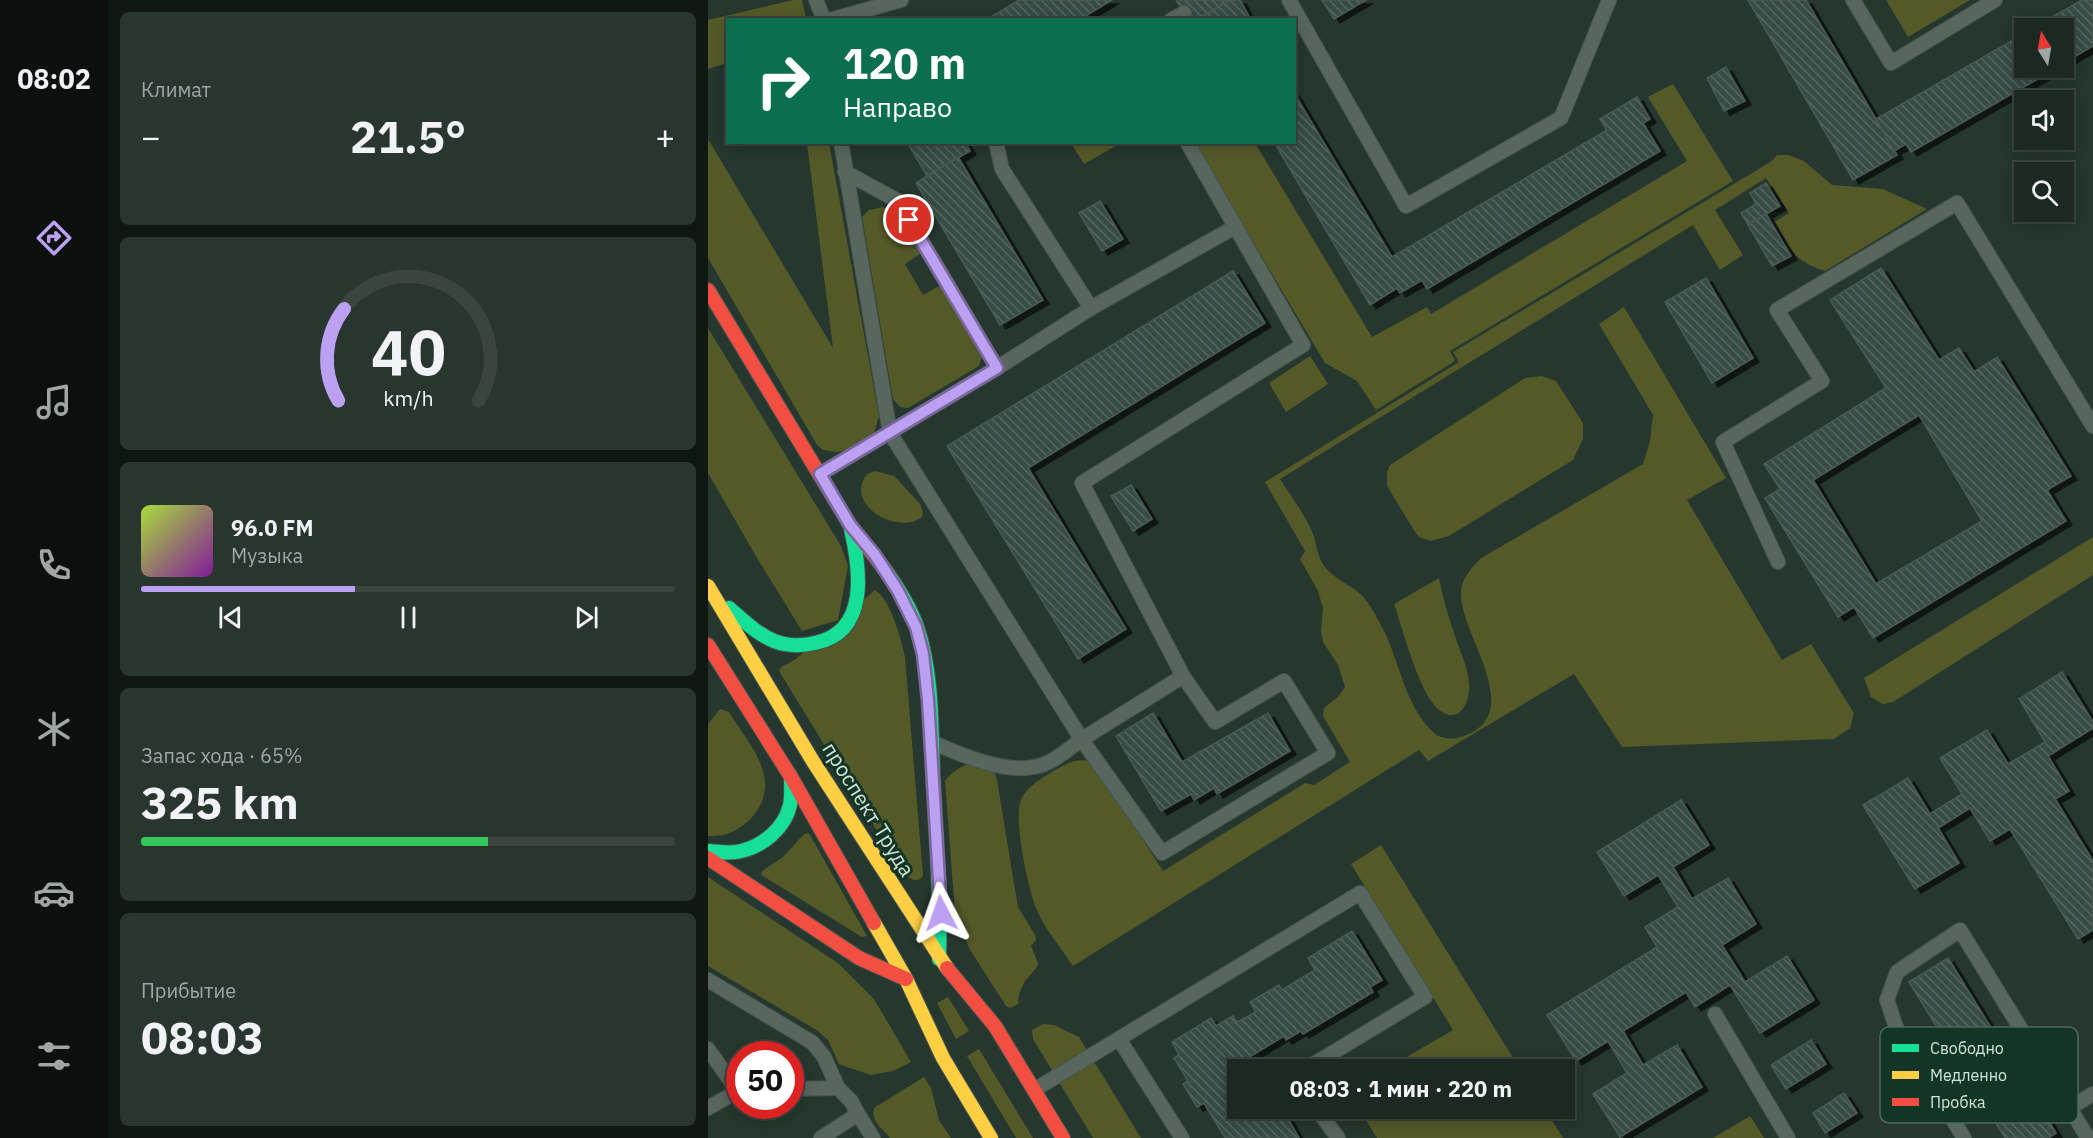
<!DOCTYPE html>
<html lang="ru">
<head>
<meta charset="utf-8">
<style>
	:root { --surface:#1c2922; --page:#29352f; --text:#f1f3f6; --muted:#a0a6a5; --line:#3a4540; --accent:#bca0f2 }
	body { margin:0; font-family:"IBM Plex Sans",sans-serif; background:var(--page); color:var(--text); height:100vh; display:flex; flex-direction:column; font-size:22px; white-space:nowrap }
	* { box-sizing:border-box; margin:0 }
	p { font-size:20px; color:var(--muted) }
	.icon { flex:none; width:33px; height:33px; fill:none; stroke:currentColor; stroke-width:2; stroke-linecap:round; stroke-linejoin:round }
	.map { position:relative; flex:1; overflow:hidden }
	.details { display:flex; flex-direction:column; gap:12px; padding:12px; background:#0f1713; width:600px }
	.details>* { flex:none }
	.banner { position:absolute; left:18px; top:18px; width:570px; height:126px; border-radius:0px; box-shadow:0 3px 15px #0003,0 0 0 2px var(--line); background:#0b6e4f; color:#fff; overflow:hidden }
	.needle { width:39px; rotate:349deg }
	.buttons { position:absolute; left:1306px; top:18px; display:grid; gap:12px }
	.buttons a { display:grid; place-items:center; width:60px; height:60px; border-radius:0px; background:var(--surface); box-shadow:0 3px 15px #0003,0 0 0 2px var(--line); font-size:30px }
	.speed { position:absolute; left:18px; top:1041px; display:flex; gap:12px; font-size:30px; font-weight:700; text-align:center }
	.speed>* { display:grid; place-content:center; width:78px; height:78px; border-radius:50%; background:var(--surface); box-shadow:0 3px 15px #0003,0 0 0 2px var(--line); line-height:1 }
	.speed .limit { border:9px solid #d22; background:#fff; color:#111 }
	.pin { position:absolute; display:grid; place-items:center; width:51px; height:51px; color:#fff; margin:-26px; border:3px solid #fff; border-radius:50%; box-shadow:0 2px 6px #0007 }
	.me { position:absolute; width:66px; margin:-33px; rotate:356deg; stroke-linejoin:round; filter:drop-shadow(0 0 4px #0008) }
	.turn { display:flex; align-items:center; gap:21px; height:126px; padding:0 18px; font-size:27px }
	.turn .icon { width:78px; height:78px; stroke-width:2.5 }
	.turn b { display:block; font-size:42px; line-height:51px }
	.big { font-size:45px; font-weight:700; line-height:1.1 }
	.details .widget { flex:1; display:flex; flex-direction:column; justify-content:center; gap:9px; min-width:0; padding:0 21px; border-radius:9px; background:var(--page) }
	.details .dial { align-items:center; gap:0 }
	.dial svg { height:156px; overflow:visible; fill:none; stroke:var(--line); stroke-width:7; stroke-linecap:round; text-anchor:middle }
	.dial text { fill:var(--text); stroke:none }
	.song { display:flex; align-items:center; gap:18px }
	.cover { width:72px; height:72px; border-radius:9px; background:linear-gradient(135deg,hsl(80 70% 55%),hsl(290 70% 35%)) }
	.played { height:6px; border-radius:3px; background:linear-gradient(90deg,var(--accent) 40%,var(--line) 40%) }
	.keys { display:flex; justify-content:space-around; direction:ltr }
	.heat { display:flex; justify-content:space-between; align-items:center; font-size:33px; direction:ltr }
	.charge { height:9px; border-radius:4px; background:linear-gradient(90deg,#34c759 65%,var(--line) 0) }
	.trip { position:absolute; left:519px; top:1059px; width:348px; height:60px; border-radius:0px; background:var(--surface); box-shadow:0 3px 15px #0003,0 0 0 2px var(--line); font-weight:700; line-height:60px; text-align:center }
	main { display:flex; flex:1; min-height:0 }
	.tab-bar { display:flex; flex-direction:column; width:108px; justify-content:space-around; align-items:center; background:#0b100e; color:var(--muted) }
	.tab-bar .icon { width:42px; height:42px }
	.tab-bar .current { color:var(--accent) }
	.tab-bar b { font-size:27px; color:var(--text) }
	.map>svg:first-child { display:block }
</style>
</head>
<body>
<main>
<nav class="tab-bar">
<b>08:02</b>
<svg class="icon current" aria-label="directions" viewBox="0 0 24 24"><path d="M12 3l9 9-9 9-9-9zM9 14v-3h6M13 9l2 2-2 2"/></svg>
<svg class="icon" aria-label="music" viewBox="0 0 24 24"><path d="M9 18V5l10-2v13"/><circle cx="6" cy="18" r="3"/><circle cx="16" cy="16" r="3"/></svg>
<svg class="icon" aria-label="phone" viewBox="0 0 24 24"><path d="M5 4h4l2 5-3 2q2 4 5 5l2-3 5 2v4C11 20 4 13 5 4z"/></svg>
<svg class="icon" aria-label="climate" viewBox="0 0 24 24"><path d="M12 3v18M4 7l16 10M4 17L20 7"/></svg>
<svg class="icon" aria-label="car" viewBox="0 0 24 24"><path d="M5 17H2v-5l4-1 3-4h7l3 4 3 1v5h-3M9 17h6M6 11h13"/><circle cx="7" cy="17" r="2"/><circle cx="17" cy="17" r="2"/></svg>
<svg class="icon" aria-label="filters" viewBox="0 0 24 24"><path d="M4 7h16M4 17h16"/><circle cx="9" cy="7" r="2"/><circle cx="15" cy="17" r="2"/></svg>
</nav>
<section class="details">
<div class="widget"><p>Климат</p>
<div class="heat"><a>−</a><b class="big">21.5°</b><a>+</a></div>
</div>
<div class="widget dial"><svg viewBox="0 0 100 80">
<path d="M14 69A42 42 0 1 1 86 69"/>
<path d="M14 69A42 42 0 0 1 17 22" stroke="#bca0f2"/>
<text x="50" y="56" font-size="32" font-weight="700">40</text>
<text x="50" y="72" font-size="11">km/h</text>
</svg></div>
<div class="widget">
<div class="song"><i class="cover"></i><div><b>96.0 FM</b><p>Музыка</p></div></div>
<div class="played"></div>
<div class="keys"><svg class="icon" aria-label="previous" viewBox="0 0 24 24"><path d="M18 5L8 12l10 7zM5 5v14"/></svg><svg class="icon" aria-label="pause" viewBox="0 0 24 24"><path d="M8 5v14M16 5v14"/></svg><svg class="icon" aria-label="next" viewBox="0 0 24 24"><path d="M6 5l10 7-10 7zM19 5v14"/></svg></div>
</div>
<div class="widget"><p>Запас хода · 65%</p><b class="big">325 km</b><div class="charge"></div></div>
<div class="widget"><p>Прибытие</p><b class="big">08:03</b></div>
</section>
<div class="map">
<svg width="1385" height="1138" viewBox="0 0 1385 1138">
	<defs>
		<pattern id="building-back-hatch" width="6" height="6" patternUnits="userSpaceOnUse" patternTransform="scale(1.5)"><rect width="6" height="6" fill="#374c46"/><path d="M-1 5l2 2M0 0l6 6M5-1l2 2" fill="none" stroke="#536660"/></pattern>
		<filter id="shadow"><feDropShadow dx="6" dy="4" stdDeviation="0" flood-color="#0009"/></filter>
	</defs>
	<rect width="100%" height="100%" fill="#25372e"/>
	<g fill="#545928">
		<polygon points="85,0 94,0 98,19 20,20 19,63 0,69 0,20"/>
		<polygon points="1178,0 1262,0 1200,37"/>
		<polygon points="965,84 1025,181 742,351 747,361 668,410 649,381 617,363 486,143 547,143 664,337 719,307 723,314 979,161 940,97"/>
		<polygon points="0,139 125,348 99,143 121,143 171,416 166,433 140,450 129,452 115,450 109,445 0,258"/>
		<polygon points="363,143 413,143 376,164"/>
		<path d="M1069,155H1081L1096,161L1124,185L1175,189L1219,209L1117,271C1085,261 1083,249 1066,222L1081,213L1058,178L1007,210L1035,255L1012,270L985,225L572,479C582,495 595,512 603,529C609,541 608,556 617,567C626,578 640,584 650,592C660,600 667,614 673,625C692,660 695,702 724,731C731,739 743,740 753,737C822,715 751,634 753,593C753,578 764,568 773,558L935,464L942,441L945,415L891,324L916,307L1018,478L979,500L1074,660L1103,644L1146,713L1142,728L1126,739L914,747L866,674L720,761L711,750L365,966C353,948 336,928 328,908C320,888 305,819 313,800C318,788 328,782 339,775C354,766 367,756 385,762L455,871L597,783L606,785L642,762L615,716L616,708L630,697L637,687L630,665L615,642L613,631L615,608L610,591L592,559L597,551L557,482L751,362L745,352L1064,161Z"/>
		<polygon points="175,207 183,210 188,215 212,254 197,264 215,295 233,285 274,356 271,366 200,408 192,407 185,399 154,217 161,210"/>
		<polygon points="0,328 133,546 140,566 130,620 94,631 49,558 0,473"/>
		<polygon points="602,356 620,384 578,412 561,383"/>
		<polygon points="834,376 848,381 875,423 875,439 865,460 741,536 723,541 711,537 707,532 679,486 679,472 682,465 817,378"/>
		<path d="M167,471L186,476L190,480L212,504L215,513L214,517C190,536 135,505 159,474Z"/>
		<polygon points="1385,537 1385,575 1185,702 1175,704 1163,697 1156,678"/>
		<path d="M731,578C735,599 741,619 748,639C753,654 760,668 761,683C763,698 754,724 734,712C712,699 695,629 686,604Z"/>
		<path d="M167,590C182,598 194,641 197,657L215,876C209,885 202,878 195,873L71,671L73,667L88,659Z"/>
		<path d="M12,709L21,712C32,730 48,749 54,768C65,797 46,824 19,834C13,836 6,836 0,836V724Z"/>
		<path d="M264,763L286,771L289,780L310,907L327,935L328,940L323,946L330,963L329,967L317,981L311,994L310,1004L302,1008L298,1006L262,950L247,913L237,781C244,771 253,766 264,763Z"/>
		<polygon points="101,833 159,936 154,937 53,875 54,871 75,857 96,834"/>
		<polygon points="673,845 812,1069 678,1069 745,1030 643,864"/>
		<polygon points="0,877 130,963 166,999 203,1062 185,1071 163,1075 136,1066 131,1064 120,1040 110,1031 0,966"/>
		<polygon points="240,997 261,1031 248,1039 229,1003"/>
		<polygon points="335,1024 346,1025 371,1037 433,1138 385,1138 325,1039 324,1030"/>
		<polygon points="271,1049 325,1138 308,1138 259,1056"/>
		<path d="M216,1077L223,1088L231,1120L243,1138H182C175,1128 163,1123 166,1108Z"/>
		<polygon points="651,1109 837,1109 855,1138 669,1138"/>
		<polygon points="1042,1116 1056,1138 1005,1138"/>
	</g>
	<g fill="url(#building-back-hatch)" stroke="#495a54" stroke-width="1.5" fill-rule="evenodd" filter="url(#shadow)">
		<polygon points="311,0 404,0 371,20 278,20"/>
		<polygon points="468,0 522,0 489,20 480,20"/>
		<polygon points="522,0 532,0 543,20 493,20 492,18"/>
		<polygon points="614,0 658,0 626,19"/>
		<polygon points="1040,0 1098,0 1189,155 1145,180"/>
		<polygon points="1374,0 1385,0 1385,46 1356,63 1356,28 1325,28"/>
		<polygon points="1317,33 1317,68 1349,68 1203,152 1198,144 1186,151 1168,119"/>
		<polygon points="1018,67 1037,101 1016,111 999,78"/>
		<polygon points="586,93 684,257 899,130 892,119 929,97 942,119 935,123 952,151 719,289 714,280 692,293 689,288 662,305 566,142 586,142"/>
		<polygon points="199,142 257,142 262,151 219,176"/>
		<polygon points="250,157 335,300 292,325 208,183"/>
		<polygon points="1058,183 1072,206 1040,225 1033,213 1048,204 1042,193"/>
		<polygon points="392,201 415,239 394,251 371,213"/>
		<polygon points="1058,214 1083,256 1064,266 1040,225"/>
		<path d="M1173,268L1231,360L1251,348L1266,372L1289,357L1363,476L1339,490L1358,521L1165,638L1146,607L1130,617L1057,498L1072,489L1056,464L1178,388L1122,300ZM1211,415L1274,521L1168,584L1105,480Z"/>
		<polygon points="525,271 557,323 320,468 418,629 370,659 239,446"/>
		<polygon points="998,278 1045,358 1004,383 957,302"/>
		<polygon points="423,485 444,519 425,531 403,496"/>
		<polygon points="1354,672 1385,722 1385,728 1340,756 1361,791 1347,799 1385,861 1385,930 1370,939 1302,829 1282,841 1262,808 1230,828 1251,863 1207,889 1155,805 1200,778 1222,814 1254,794 1232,758 1279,730 1300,764 1337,742 1311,699"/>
		<polygon points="445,713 474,762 560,713 582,751 509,794 506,788 486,800 483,794 453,811 408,736"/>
		<polygon points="973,800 1001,845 965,867 984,899 1020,878 1048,924 1014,945 1037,982 1079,956 1106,1000 1052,1033 1022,985 987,1007 978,992 915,1031 935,1065 969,1045 994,1087 912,1137 885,1094 919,1073 900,1041 868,1061 839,1015 949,947 937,927 970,907 950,875 916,896 889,852"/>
		<polygon points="644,931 674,980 662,987 665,992 595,1034 593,1031 578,1040 576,1036 538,1059 545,1070 530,1070 530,1108 568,1108 575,1119 579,1117 591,1138 517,1138 496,1103 489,1107 475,1084 480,1081 466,1058 471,1055 464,1042 503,1018 508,1026 525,1016 529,1022 548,1012 542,1002 571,985 574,990 607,970 600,958"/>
		<polygon points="1240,958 1348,1133 1340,1138 1297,1138 1201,982"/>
		<polygon points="1103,1040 1118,1064 1078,1089 1063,1065"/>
		<polygon points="1136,1093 1149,1113 1117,1133 1105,1113"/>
	</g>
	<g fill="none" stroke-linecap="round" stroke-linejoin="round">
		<defs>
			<g id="lane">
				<polyline points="108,0 116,20"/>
				<polyline points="581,0 698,206 853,118 901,0"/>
				<polyline points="1145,0 1183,63 1287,0"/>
				<polyline points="122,20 193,0"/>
				<polyline points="463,20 476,13"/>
				<path d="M133,142L182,433L374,740L454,853L620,753L576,681L507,722L475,676C441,698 407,718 373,740C359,750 344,764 326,767C297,773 250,754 224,742"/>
				<polyline points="288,142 294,169 383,308"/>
				<polyline points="137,172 190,201 289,368"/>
				<polyline points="112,474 289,368 383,308 527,227"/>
				<polyline points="1070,562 1015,442 1114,381 1069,310 1249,203 1385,426"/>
				<polyline points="475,676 374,483 595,345 479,142"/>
				<polyline points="0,980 105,1043 116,1057 130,1088 143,1101 150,1114"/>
				<polyline points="1007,1014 1080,1138"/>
				<polyline points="411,1039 474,1138"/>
				<polyline points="0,1049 29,1090"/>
				<polyline points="82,1089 130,1088"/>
				<polyline points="326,1090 652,893 717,997 596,1070"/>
				<polyline points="0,1108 32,1090"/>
				<polyline points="608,1108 630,1138"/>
				<polyline points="1361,1108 1385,1094"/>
				<polyline points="113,1138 150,1114 165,1138"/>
				<polyline points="1256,1138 1188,1027 1179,1000 1189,972 1252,930 1380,1138"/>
			</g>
			<g id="fast">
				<path d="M178,571C190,588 202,607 209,627C225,674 223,727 225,776C228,837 233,898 231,959"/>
				<path d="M21,608C35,620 49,634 66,641C79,646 94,646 107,643C162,632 152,568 143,529"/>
				<path d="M0,851C11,852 22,854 33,851C55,846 77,828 82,805C84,796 83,786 83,777"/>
			</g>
			<g id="slow">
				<polyline points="0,586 106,763 239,968"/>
				<polyline points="166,923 198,979 235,1058 283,1138"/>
			</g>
			<g id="jam">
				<polyline points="0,290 142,525 178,571"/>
				<polyline points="0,645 83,777 166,923"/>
				<polyline points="0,858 151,958 198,979"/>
				<polyline points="239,968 287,1026 355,1138"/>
			</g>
		</defs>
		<use href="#lane" stroke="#44554c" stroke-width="16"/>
		<use href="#fast" stroke="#44554c" stroke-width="16"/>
		<use href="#slow" stroke="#44554c" stroke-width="16"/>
		<use href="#jam" stroke="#44554c" stroke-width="16"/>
		<use href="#lane" stroke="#57665e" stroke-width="14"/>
		<use href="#fast" stroke="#16e098" stroke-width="14"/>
		<use href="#slow" stroke="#ffcf43" stroke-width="14"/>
		<use href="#jam" stroke="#f24e42" stroke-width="14"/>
	</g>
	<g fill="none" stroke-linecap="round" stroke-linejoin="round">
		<defs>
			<polyline id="route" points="201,220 289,368 112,474 142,525 167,555 190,591 208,627 215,654 220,700 233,913"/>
		</defs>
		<use href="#route" stroke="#7a689d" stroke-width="15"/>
		<use href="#route" stroke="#bca0f2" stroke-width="10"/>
	</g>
	<g text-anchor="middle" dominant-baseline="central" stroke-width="6" stroke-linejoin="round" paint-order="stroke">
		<g font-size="21" fill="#d1e4d9" stroke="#133525">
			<text transform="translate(161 809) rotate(58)">проспект Труда</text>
		</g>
	</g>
	<rect x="1172" y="1027" width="198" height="96" rx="9" fill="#133525" stroke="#4c6a5b" stroke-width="1.5"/>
	<rect x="1184" y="1044" width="27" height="8" fill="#16e098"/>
	<rect x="1184" y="1071" width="27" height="8" fill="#ffcf43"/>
	<rect x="1184" y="1098" width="27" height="8" fill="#f24e42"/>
	<g font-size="16" fill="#d1e4d9">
		<text x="1222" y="1054">Свободно</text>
		<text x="1222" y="1081">Медленно</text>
		<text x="1222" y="1108">Пробка</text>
	</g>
</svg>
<div class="buttons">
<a><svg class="needle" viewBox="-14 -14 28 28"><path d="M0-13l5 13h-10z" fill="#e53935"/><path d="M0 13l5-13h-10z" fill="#a0a6a5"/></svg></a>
<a><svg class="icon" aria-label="sound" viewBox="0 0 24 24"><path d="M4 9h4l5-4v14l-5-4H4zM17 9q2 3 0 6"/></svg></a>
<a><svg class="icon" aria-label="search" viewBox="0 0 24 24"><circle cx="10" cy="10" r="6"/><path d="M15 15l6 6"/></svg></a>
</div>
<div class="speed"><div class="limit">50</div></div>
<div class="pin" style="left:201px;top:220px;background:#d93025"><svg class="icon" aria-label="arrive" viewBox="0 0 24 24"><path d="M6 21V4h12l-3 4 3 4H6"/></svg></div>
<svg class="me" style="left:233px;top:913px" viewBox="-20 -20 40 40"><path d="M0-17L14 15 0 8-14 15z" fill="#bca0f2" stroke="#fff" stroke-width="4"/></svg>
<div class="trip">08:03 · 1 мин · 220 m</div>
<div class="banner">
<div class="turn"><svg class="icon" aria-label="right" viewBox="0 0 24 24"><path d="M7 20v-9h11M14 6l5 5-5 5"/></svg><div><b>120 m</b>Направо</div></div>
</div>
</div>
</main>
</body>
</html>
